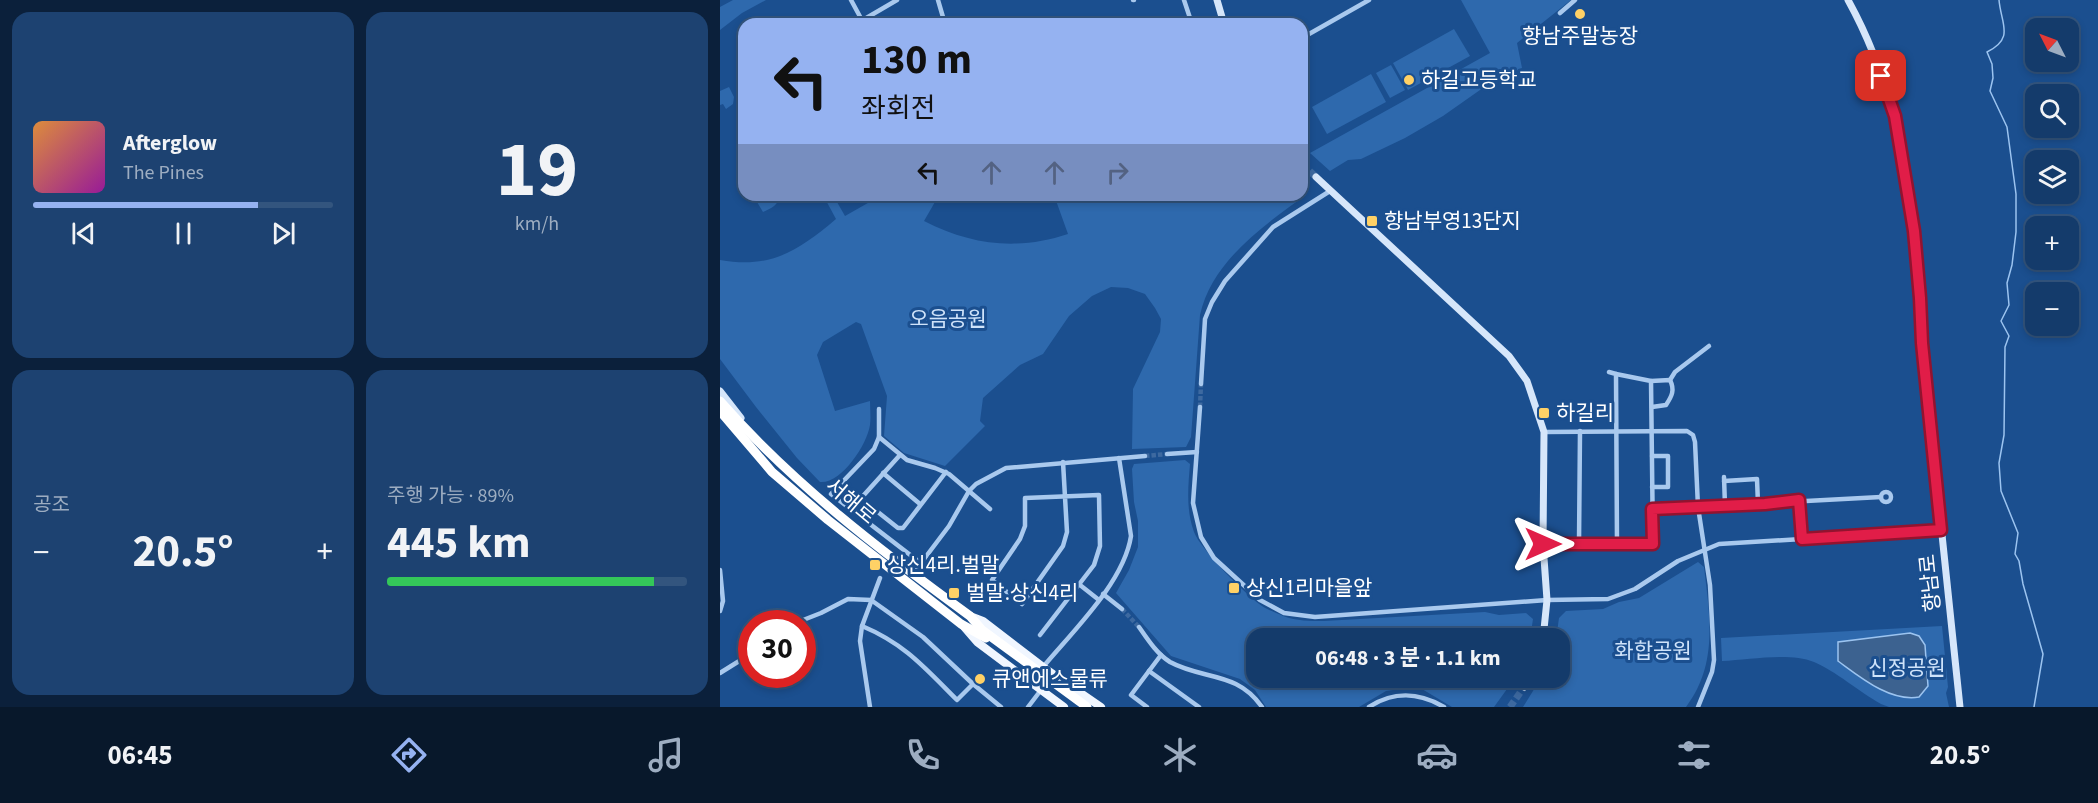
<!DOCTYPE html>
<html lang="ko">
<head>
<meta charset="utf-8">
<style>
	:root { --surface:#143b6b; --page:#1d4271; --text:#f1f3f6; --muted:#9dadc1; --line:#33557e; --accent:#95b2f1 }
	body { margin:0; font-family:"Source Sans 3","Noto Sans KR",sans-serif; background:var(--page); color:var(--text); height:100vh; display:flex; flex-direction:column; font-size:22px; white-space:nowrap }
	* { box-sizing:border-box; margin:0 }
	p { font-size:20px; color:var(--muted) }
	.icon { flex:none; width:33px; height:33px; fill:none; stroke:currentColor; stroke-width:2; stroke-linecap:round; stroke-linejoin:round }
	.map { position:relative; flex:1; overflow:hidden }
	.side { display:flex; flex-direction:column; gap:12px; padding:12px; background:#0b203b; width:720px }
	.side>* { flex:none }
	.hud { position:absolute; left:18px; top:18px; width:570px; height:183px; border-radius:18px; box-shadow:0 3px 9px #0003,0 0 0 2px var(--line); background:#95b2f1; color:#111; overflow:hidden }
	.needle { width:39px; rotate:312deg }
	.buttons { position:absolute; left:1305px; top:18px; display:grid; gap:12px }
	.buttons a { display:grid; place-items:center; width:54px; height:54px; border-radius:12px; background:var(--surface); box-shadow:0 3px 9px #0003,0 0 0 2px var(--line); font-size:30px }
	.speed { position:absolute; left:18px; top:610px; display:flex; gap:12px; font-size:30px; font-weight:700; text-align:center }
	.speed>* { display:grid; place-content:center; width:78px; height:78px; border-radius:50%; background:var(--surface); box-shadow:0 3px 9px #0003,0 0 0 2px var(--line); line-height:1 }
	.speed .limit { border:9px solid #d22; background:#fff; color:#111 }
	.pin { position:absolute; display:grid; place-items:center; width:51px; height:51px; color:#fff; margin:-26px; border-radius:12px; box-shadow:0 3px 9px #0006 }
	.me { position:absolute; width:66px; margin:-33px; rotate:90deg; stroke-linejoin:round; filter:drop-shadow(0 0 4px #0008) }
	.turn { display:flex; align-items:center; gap:21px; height:126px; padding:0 24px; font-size:27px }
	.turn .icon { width:78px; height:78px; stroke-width:2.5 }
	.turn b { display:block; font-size:42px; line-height:51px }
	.lanes { display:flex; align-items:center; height:57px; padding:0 24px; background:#0003; justify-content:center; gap:30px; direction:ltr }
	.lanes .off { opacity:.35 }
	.big { font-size:45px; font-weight:700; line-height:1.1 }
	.side .card { flex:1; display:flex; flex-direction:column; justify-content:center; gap:9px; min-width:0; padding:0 21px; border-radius:18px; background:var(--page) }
	.side .dial { align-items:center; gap:0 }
	.dial b { font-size:78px; line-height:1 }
	.song { display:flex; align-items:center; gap:18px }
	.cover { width:72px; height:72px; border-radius:9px; background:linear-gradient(135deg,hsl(30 70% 55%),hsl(300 70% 35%)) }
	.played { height:6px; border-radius:3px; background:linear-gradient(90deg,var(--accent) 75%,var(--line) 75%) }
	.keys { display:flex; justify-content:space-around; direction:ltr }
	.heat { display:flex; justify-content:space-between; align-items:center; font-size:33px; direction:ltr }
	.charge { height:9px; border-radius:4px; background:linear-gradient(90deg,#34c759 89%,var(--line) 0) }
	.side .tiles { flex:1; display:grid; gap:12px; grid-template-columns:repeat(2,1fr) }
	.trip { position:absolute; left:526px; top:628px; width:324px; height:60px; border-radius:18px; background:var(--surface); box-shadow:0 3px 9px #0003,0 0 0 2px var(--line); font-weight:700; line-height:60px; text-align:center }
	.tab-bar { display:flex; height:96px; justify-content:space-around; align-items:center; background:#08182b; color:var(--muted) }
	.tab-bar .icon { width:42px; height:42px }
	.tab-bar .on { color:var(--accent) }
	.tab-bar b { font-size:27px; color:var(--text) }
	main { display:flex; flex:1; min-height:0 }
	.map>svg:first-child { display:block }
</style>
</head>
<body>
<main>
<section class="side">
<div class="tiles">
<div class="card">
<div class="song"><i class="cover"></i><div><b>Afterglow</b><p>The Pines</p></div></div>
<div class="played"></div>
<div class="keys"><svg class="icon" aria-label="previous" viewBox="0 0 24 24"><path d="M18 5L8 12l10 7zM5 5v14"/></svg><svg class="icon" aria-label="pause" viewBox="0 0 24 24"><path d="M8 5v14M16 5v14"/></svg><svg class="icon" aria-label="next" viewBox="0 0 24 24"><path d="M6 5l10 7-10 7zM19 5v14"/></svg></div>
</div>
<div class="card dial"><b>19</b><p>km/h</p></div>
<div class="card"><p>공조</p>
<div class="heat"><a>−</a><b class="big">20.5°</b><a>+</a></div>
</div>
<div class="card"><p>주행 가능 · 89%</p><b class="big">445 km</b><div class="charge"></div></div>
</div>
</section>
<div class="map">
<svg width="1378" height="707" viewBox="0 0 1378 707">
	<rect width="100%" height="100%" fill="#1b4f8f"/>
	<g fill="#2e69ad">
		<polygon points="13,0 46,0 22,13 0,30 0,7"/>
		<polygon points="741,0 851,0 797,43 802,68 760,90 723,116 685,138 641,159 628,160 610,171 590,153 770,53"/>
		<polygon points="734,29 750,56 688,90 673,63"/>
		<polygon points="671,65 685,90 670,98 656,73"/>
		<polygon points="651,74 666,102 607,134 592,107"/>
		<polygon points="9,87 14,97 13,104 6,109 3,104 0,105 0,91"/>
		<path d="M582,180L587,185L586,195C544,225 492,261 480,315L471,437L466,447L412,449L413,389L440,332L441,319L435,308L425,294L408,288L391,287L372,296L349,316L323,354L300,365L263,398L260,421L265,426L225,466L184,453L164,436L167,396L141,324L136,322L103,342L97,355L115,411L150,401C150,409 151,417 150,425C147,445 121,484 100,482L77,458L36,407L0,359V260C51,269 78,251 116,219L103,195H113L125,216L162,195H219L204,221C251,245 297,251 348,234L334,195H582Z"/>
		<path d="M45,195H59C59,205 52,208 43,212L37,202Z"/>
		<path d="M465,460L470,464C468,488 466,510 474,532C481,550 526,595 542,606C548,610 557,613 563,616C577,621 590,621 604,621L765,612L779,615L806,613L813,619L810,639H537V678H795L774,707H732L702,689L687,688L666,691L639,707H546L535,690L520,679L451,656L396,593L409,570L418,547V521L414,502L412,469L414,464Z"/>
		<path d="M978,562L984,567C990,617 998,665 966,707H803L821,678H840V639H836L839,618L846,611L883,609L899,602L919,598Z"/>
		<path d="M1222,626L1228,687L1226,693L1229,707H1169L1161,704C1141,693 1114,670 1094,662C1069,652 1029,660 1002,661L1001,638Z"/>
	</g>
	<path fill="#3c6290" stroke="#9cc4f0" stroke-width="1.5" d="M1190,633L1199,636L1205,645L1208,686L1199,697C1170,702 1140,677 1118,661V642Z"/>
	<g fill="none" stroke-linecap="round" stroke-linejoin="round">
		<path stroke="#9cc4f0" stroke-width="1.5" d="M1279,0C1281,24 1295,38 1267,52L1272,64L1273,78L1270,91L1287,127L1296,194V232L1292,265L1287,283L1289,305L1281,321L1289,336L1285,347L1284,435L1279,463L1281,491L1298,533L1295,554L1299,561L1303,584L1323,654L1314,707"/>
		<g stroke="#3d69a0" stroke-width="4.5" stroke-dasharray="4.5 2" stroke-linecap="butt">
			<polyline points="480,407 481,384"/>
			<polyline points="425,456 447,454"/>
			<polyline points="402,609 419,627"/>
		</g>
		<g stroke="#3d69a0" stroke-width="7" stroke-dasharray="7 3.5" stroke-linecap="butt">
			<polyline points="582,164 596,177"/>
			<polyline points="790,707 804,687"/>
		</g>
		<g stroke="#a9c9ee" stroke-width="4.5">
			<polyline points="131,0 144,24"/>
			<polyline points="218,0 225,24"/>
			<polyline points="413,0 414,0"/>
			<polyline points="464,0 472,24"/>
			<polyline points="840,13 855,0"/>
			<polyline points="136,24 177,0"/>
			<polyline points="211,24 222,18"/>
			<polyline points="582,38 649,0"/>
			<polyline points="889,372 896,374 897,544"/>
			<polyline points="950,380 955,372 989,346"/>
			<path d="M931,381L950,380C955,390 952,396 946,405L932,407"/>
			<polyline points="481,384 485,319 492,302 505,281 553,227 610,191"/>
			<polyline points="480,407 473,503 481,537 494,558 540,600 564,613 595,617 827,600 888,599 915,589 958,561 999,544 1082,539 1079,500"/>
			<polyline points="159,409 159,437"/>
			<polyline points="824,432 967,431 973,435 975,442 978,507 990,585 994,660 992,672 978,707"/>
			<polyline points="447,454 477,452"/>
			<polyline points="180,455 143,496 144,501 178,528 183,528 226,472"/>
			<polyline points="932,456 948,456 948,487 932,487"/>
			<polyline points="163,473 200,504"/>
			<polyline points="1004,477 1005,506"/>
			<polyline points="1004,481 1037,479 1038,504"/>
			<circle cx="1166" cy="497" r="5"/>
			<polyline points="932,509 1161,497"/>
			<polyline points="823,544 933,544 931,381 896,374"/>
			<polyline points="859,544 860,431"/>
			<polyline points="202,564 111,494 154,449 159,437 187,460 215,468 229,474 270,509"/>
			<polyline points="0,570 3,601 0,611"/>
			<polyline points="192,575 229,526 249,491 256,484 286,468 425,456"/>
			<polyline points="360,585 379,600"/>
			<polyline points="383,594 402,609"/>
			<path d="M73,624L101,613L128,599L151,600L203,637L253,684L237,700C205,668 185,644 142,626"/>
			<path d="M419,627C428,640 437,654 450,662C483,680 517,671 542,707"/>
			<polyline points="320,635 374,565 380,546 379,495 305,498 305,526 300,539 272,580 302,604 343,546 347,532 343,462"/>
			<path d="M323,667C353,631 404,582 411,536L399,458"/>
			<polyline points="429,671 479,707"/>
			<polyline points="0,673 32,653"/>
			<polyline points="253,684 281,707"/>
			<polyline points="150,707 140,641 142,626 160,578"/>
			<polyline points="308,707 321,690"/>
			<polyline points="427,707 411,695 441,655"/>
			<path d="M649,707C674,691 698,692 724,707"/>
		</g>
		<g stroke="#d6e6fa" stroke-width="7">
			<polyline points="497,0 504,24"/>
			<path d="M1128,0C1148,36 1163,76 1174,115C1181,137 1183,161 1186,183C1194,236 1200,289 1202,343L1240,707"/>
			<polyline points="596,177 789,356 807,381 824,432 823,544 827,600 823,639"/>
			<polyline points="0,391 21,418"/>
			<polyline points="1082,539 1221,529"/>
			<polyline points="804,687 809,678"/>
		</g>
		<g stroke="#f0f6ff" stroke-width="8">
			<polyline points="250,616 263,621 323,667 381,707"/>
			<polyline points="244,627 257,642 344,707"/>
		</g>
		<g stroke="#fff" stroke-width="9">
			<path d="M0,401C73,484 161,551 250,616L262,630L367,707"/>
			<polyline points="0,411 52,472 108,520 241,624 266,638"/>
		</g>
	</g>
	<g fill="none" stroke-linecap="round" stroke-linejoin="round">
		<defs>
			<polyline id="route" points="823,544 933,544 932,509 1045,504 1079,500 1082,539 1221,530 1202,343 1200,298 1194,231 1175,116 1161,76"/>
		</defs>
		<use href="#route" stroke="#92132f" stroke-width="15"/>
		<use href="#route" stroke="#e11d48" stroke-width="10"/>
	</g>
	<g fill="#ffd166" stroke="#1b4f8f" stroke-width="2">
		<circle cx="860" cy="14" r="6"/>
		<circle cx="689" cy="80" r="6"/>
		<rect x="646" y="215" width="12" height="12" rx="3"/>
		<rect x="818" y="407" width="12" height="12" rx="3"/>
		<rect x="149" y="559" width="12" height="12" rx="3"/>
		<rect x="508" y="582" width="12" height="12" rx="3"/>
		<rect x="228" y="587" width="12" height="12" rx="3"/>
		<circle cx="260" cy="679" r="6"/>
	</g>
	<g text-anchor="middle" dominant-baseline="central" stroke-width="6" stroke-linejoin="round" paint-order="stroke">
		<g font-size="21" fill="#fff" stroke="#1b4f8f" text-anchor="start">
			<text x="860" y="36" text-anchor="middle">향남주말농장</text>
			<text x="701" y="80">하길고등학교</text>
			<text x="664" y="221">향남부영13단지</text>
			<text x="836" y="413">하길리</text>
			<text x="167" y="565">상신4리.벌말</text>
			<text x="526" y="588">상신1리마을앞</text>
			<text x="246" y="593">벌말.상신4리</text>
			<text x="272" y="679">큐앤에스물류</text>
		</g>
		<g font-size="21" fill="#cfe3fa" stroke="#1b4f8f">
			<text x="228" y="319">오음공원</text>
			<text x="933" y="651">화합공원</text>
			<text x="1187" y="668">신정공원</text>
		</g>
		<g font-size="21" fill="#fff" stroke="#1b4f8f">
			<text transform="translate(131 501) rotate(40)">서해로</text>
			<text transform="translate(1210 583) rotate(-96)">향남로</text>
		</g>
	</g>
</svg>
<div class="buttons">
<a><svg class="needle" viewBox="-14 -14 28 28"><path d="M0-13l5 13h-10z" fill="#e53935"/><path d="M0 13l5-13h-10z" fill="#9dadc1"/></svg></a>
<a><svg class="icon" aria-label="search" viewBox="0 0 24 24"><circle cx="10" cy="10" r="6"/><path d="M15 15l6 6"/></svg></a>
<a><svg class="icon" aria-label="layers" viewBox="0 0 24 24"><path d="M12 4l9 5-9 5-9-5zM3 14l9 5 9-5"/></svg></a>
<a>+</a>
<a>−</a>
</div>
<div class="speed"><div class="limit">30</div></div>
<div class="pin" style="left:1161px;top:76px;background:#d93025"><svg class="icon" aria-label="arrive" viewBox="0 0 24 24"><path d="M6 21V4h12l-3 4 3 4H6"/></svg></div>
<svg class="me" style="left:823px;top:544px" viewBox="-20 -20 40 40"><path d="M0-17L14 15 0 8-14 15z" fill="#e11d48" stroke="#fff" stroke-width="4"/></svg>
<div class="trip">06:48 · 3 분 · 1.1 km</div>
<div class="hud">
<div class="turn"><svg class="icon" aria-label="left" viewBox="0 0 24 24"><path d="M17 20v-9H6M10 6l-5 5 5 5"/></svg><div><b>130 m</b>좌회전</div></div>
<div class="lanes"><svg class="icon" aria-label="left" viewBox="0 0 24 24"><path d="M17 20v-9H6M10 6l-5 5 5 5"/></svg><svg class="icon off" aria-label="ahead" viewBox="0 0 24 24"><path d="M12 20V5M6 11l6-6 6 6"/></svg><svg class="icon off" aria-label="ahead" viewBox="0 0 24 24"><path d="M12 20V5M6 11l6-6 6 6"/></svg><svg class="icon off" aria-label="right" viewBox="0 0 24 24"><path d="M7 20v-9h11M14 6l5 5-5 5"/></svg></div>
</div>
</div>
</main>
<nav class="tab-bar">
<b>06:45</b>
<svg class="icon on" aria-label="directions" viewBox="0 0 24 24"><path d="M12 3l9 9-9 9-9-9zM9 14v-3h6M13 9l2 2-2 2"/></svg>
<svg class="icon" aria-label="music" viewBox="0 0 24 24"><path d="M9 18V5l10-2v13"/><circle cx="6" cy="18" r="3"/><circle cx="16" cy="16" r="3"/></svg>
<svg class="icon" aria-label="phone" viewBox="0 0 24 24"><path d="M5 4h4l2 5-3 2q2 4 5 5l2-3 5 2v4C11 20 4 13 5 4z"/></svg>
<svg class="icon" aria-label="climate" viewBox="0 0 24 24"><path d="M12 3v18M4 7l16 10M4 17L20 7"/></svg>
<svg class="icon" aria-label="car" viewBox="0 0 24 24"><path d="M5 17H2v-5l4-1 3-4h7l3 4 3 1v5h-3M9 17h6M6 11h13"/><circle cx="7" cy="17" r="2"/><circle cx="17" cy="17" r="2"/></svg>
<svg class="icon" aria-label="filters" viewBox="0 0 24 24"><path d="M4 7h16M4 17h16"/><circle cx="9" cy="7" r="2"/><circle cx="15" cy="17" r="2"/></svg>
<b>20.5°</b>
</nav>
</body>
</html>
